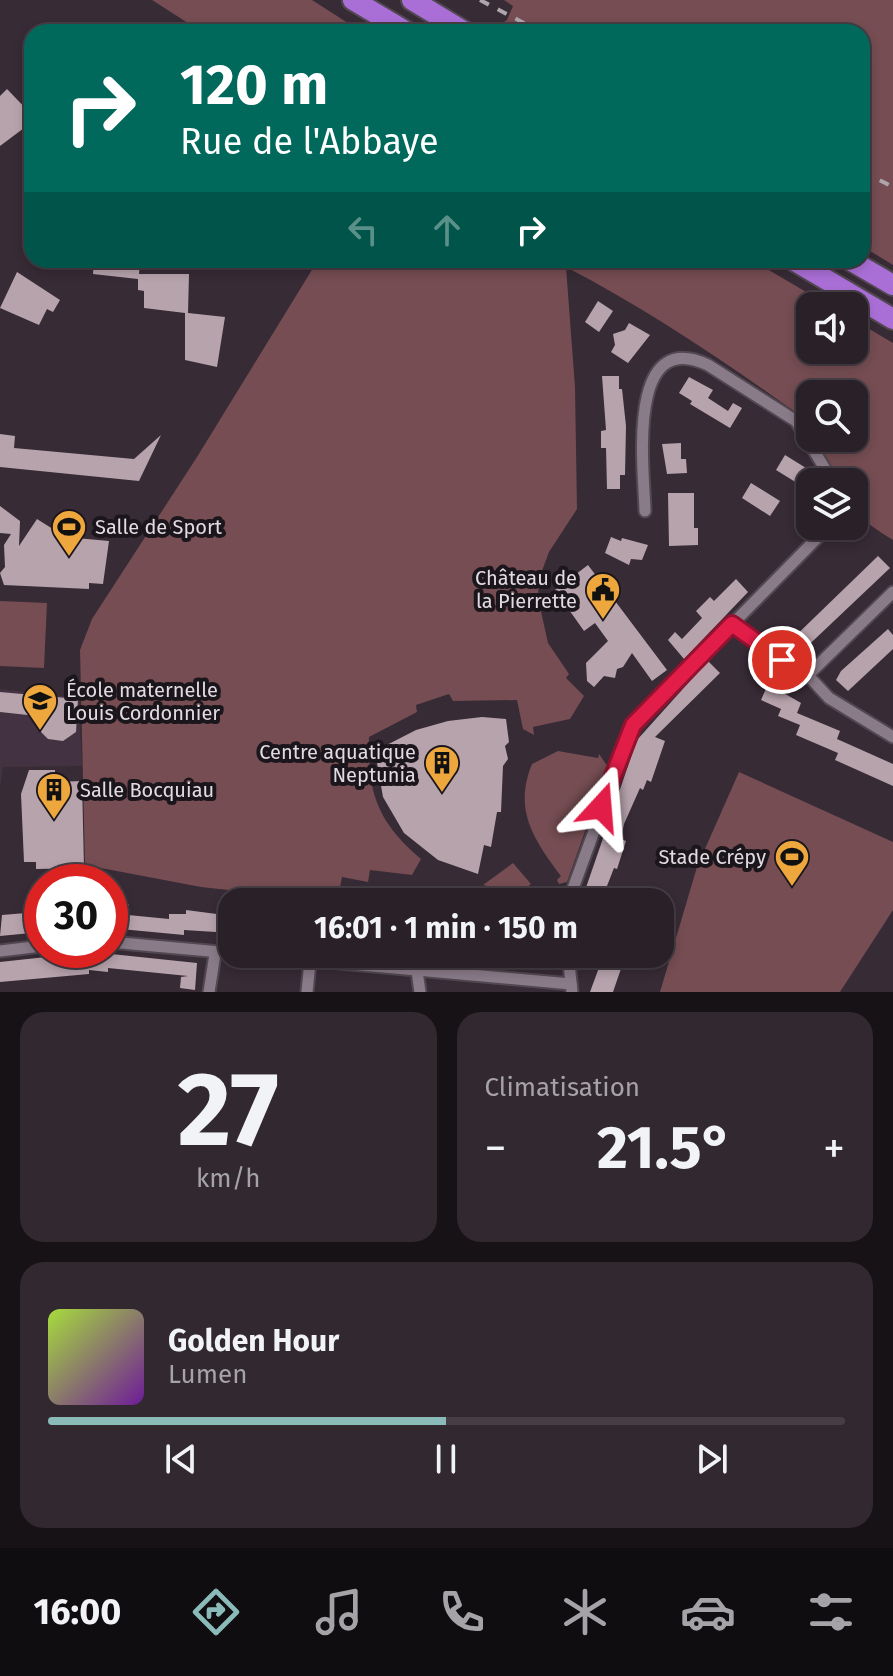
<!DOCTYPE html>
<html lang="fr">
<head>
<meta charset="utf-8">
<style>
	:root { --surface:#292028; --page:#312830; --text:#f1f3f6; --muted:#a5a3a8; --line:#453e45; --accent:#8bbbb9 }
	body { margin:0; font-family:"Fira Sans",sans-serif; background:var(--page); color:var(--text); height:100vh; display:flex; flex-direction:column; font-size:30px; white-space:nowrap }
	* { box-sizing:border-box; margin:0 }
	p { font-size:26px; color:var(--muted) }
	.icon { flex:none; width:44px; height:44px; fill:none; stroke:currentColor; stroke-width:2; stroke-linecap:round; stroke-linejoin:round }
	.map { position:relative; height:992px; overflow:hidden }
	.panel { display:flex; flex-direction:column; gap:20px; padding:20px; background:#171216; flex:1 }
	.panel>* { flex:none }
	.top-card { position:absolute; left:24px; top:24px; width:846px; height:244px; border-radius:24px; box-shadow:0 4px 12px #0003,0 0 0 2px var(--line); background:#00695c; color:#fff; overflow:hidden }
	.controls { position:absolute; left:796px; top:292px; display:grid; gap:16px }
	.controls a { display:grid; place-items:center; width:72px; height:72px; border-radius:16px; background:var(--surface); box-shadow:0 4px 12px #0003,0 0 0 2px var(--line); font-size:40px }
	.speed { position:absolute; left:24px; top:864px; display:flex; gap:16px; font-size:40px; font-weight:700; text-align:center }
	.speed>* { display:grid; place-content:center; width:104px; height:104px; border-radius:50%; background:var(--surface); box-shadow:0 4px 12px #0003,0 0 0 2px var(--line); line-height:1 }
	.speed .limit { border:12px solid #d22; background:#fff; color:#111 }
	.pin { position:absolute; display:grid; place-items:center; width:68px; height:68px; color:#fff; margin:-34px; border:4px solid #fff; border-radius:50%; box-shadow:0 2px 8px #0007 }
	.me { position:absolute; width:88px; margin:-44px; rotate:19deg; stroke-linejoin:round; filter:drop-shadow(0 0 6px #0008) }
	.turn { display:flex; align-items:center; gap:28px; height:168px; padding:0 24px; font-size:36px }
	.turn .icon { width:104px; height:104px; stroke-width:2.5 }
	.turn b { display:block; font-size:56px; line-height:68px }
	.lanes { display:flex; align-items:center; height:76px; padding:0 24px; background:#0003; justify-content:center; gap:40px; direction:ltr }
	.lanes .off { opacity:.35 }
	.big { font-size:60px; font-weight:700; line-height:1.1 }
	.panel .tile { flex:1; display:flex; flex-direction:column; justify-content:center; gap:12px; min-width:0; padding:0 28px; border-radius:24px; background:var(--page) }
	.panel .dial { align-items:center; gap:0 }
	.dial b { font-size:104px; line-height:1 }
	.song { display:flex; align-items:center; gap:24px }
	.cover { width:96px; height:96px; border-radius:12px; background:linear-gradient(135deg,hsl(80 70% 55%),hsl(280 70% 35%)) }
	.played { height:8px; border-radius:4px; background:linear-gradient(90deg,var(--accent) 50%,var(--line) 50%) }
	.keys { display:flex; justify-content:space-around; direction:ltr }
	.heat { display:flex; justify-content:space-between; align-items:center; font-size:44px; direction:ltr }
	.panel .tiles { flex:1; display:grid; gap:20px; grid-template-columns:1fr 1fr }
	.tile:last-child { grid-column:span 2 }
	.trip { position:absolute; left:218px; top:888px; width:456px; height:80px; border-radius:24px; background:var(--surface); box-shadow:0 4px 12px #0003,0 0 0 2px var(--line); font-weight:700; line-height:80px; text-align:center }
	.tab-bar { display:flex; height:128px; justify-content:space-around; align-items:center; background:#100d10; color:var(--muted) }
	.tab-bar .icon { width:56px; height:56px }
	.tab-bar .active { color:var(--accent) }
	.tab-bar b { font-size:36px; color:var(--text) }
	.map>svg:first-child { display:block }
</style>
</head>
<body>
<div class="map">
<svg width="893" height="992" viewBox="0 0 893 992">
	<rect width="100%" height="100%" fill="#372b36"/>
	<polygon fill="#433241" points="0,689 79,698 82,766 3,767 0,788"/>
	<g fill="#754d52">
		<polygon points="152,0 312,0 362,32 202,32"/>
		<polygon points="504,0 893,0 893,265 862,246 862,32 505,32 496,27 507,20 513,6"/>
		<path d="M318,260H752L830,306H810V350H854V320L893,343V540C864,521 854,519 854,482H840L814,438H854V394H810V431L801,416C725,362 649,310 566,267L575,387L577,509L549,552L539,579L538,598L548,643L569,674L566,678L584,696L570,719L533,727L534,735L523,729L517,700L453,701L449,694L416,705L417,712L369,737C367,791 377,822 421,859L412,875L370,870L368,882L342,877L337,902L201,887L85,865L80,650L92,619L197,457Z"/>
		<polygon points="0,601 47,603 44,668 0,666"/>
		<path d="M558,751L598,758L599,754L608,767L567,882L559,884L557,880L561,876C534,840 513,810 532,764Z"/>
		<polygon points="739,772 893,842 893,910 840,992 660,992 697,867"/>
		<polygon points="513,863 531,884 512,899 496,897 497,888 483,885"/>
	</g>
	<g fill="#b7a3ac">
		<polygon points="7,89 32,115 32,122 0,146 0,96"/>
		<polygon points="94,260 140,260 139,274 189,274 188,313 225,317 217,367 185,360 185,313 144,308 144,291 138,290 138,279 93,274"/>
		<polygon points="17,272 60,300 53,312 47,309 39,325 0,308"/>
		<polygon points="598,301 613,311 599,332 585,322"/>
		<polygon points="629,323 650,335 628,363 611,352 615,345 613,334 625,330"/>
		<polygon points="602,376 619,376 619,389 622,389 626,426 625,475 620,475 620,489 607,489 606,448 601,448 601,431 606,430"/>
		<polygon points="689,377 713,390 708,398 728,411 733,403 742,408 730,428 690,404 692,401 679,393"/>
		<polygon points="0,434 15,436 14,448 134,459 161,435 139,481 0,467"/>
		<polygon points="681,443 681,459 686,459 687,473 667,474 662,444"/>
		<polygon points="785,455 806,468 797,483 776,470"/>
		<polygon points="751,483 780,501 770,516 742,498"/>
		<polygon points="668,493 694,493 694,528 698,528 698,545 669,546"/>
		<polygon points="0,506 20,521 19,546 37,519 56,531 65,532 65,537 109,541 103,584 89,583 89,589 4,585 0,573 5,567 4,545 11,534 0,533"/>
		<polygon points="611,537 621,541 622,538 648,545 642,560 631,559 629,565 605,553"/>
		<polygon points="878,556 890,568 796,657 785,646"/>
		<polygon points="588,565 667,670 652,681 632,653 623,667 617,669 615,678 604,676 594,687 587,681 586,663 608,641 595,623 584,631 555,590"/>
		<polygon points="736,579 748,592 684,659 668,640 675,632 682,639 702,618 696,611 710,597 714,601"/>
		<polygon points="888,629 893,635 893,649 848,691 836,680 841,671"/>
		<polygon points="708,661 720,673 655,737 665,741 651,782 647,780 643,790 640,788 624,824 621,839 626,841 617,869 614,868 607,886 612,890 608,902 581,902 637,740"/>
		<polygon points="768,684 801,703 797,713 840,731 837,739 893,764 893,786 835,760 838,753 796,735 800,725 778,716 781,709 761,700"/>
		<polygon points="0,692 78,699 76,732 63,741 48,739 40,731 37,716 0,712"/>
		<polygon points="482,717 506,719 509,742 505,746 508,759 503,766 501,812 497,812 491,847 484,845 478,874 438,860 404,833 383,797 375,751 416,730 448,721"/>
		<polygon points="29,770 55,770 55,782 82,781 84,868 36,869 36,862 24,862 21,794"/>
		<polygon points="118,903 129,904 128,915 169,919 169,914 186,914 186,910 232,916 232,933 184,930 184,935 110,928 110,907 117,907"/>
		<polygon points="26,913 26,919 42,918 42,932 0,936 2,915"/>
		<polygon points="92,952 197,963 195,990 180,988 181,977 188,976 108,968 108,972 89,970 89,974 0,982 0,962"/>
		<polygon points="492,954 550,954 549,967 492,961"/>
		<polygon points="604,954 626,954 613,992 590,992"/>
	</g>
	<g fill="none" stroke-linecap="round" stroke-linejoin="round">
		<defs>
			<g id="street">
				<path d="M645,511C644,470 625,326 708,365L796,421L833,482"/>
				<polyline points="732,624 777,657 803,670 829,698 893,737"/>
				<polyline points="808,675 893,592"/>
				<polyline points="568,902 633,725 829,526"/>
				<polyline points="110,942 571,984"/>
				<polyline points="0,951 42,946"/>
				<polyline points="568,954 572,992"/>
				<polyline points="417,971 420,992"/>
				<polyline points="209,992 215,954"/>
				<polyline points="307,992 310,962"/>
			</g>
			<g id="highway">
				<polyline points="353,0 407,32"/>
				<polyline points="412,0 465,32"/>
				<polyline points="793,260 893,319"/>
				<polyline points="850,260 893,285"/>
			</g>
		</defs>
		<use href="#street" stroke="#524851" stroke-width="15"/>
		<use href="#highway" stroke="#524851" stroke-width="24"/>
		<use href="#street" stroke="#8a7b88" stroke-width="11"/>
		<use href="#highway" stroke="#aa6fd7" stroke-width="20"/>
		<g stroke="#aea5ad" stroke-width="4" stroke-dasharray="10 10" stroke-linecap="butt">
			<polyline points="480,0 541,32"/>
			<polyline points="862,171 893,187"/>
		</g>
	</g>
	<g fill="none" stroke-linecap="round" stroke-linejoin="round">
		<defs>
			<polyline id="route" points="601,807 633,725 732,624 782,660"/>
		</defs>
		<use href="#route" stroke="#92132f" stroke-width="20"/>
		<use href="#route" stroke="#e11d48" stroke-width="14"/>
	</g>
	<defs>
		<symbol id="stadium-pin" viewBox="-11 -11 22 30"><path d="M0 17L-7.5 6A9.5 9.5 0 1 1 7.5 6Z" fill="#eea73d" stroke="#1b161b"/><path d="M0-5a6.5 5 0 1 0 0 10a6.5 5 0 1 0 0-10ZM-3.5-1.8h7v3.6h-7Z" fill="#111"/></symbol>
		<symbol id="civic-pin" viewBox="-11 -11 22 30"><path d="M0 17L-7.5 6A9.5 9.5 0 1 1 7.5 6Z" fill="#eea73d" stroke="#1b161b"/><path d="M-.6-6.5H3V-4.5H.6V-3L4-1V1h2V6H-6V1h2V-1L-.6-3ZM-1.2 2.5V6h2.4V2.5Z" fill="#111"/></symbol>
		<symbol id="school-pin" viewBox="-11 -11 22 30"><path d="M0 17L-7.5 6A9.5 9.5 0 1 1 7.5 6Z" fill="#eea73d" stroke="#1b161b"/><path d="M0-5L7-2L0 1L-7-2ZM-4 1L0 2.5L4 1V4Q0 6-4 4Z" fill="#111"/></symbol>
		<symbol id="building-pin" viewBox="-11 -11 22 30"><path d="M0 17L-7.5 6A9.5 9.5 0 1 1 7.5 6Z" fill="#eea73d" stroke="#1b161b"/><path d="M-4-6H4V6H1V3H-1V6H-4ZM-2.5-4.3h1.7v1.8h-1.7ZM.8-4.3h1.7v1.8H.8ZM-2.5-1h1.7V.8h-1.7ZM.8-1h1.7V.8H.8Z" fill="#111"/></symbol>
	</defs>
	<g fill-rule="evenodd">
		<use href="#stadium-pin" x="49" y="507" width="40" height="54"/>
		<use href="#civic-pin" x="583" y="570" width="40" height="54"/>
		<use href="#school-pin" x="20" y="681" width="40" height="54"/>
		<use href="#building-pin" x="422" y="743" width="40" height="54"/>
		<use href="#building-pin" x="34" y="770" width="40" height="54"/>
		<use href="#stadium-pin" x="772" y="837" width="40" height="54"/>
	</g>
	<g text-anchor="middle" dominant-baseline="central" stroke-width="8" stroke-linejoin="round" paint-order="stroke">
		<g font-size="20" fill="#e3dbe2" stroke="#1b161b" text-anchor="start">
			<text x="95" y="527">Salle de Sport</text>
			<text x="577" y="578" text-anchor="end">Château de<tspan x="577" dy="23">la Pierrette</tspan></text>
			<text x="66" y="690">École maternelle<tspan x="66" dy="23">Louis Cordonnier</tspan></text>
			<text x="416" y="752" text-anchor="end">Centre aquatique<tspan x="416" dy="23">Neptunia</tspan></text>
			<text x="80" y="790">Salle Bocquiau</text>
			<text x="766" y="857" text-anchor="end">Stade Crépy</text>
		</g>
	</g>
</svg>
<div class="controls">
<a><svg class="icon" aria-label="sound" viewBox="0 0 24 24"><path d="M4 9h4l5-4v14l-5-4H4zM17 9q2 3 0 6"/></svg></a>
<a><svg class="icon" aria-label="search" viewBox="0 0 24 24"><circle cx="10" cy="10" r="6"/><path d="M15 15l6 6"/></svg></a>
<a><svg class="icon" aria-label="layers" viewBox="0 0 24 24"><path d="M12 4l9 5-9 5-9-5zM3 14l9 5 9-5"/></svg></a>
</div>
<div class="speed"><div class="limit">30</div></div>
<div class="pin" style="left:782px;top:660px;background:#d93025"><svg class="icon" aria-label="arrive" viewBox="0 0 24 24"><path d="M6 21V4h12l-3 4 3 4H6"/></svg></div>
<svg class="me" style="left:601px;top:807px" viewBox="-20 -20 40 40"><path d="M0-17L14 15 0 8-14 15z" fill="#e11d48" stroke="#fff" stroke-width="4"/></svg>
<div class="trip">16:01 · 1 min · 150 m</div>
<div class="top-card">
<div class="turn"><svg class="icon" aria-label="right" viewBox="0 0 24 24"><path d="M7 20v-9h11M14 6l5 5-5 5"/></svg><div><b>120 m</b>Rue de l'Abbaye</div></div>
<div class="lanes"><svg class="icon off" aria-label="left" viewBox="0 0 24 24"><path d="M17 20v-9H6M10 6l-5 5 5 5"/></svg><svg class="icon off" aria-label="ahead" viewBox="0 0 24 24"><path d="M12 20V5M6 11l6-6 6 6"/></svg><svg class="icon" aria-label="right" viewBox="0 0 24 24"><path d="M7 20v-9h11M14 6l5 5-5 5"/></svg></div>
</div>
</div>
<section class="panel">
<div class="tiles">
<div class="tile dial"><b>27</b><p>km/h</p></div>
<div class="tile"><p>Climatisation</p>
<div class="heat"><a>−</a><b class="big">21.5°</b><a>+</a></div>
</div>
<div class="tile">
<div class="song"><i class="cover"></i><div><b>Golden Hour</b><p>Lumen</p></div></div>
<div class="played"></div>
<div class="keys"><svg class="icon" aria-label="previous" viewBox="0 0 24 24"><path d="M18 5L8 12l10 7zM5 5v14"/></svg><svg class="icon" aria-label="pause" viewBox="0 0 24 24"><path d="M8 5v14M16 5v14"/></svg><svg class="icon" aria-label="next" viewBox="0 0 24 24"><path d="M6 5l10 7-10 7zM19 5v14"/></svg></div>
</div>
</div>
</section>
<nav class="tab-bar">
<b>16:00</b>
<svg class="icon active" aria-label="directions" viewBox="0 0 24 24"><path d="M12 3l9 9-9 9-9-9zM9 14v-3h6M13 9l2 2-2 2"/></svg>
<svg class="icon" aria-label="music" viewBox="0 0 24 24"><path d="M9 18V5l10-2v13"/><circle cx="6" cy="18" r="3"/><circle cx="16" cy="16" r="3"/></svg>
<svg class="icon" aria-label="phone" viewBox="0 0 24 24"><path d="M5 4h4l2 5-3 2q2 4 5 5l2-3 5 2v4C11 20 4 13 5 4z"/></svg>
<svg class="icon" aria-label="climate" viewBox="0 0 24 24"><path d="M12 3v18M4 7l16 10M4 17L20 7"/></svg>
<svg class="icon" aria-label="car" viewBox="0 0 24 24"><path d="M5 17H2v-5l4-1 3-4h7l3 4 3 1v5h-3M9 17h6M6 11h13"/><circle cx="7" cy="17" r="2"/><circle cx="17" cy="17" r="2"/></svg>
<svg class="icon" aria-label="filters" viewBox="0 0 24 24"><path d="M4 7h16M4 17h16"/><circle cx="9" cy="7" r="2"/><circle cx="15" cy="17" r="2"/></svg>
</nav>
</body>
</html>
